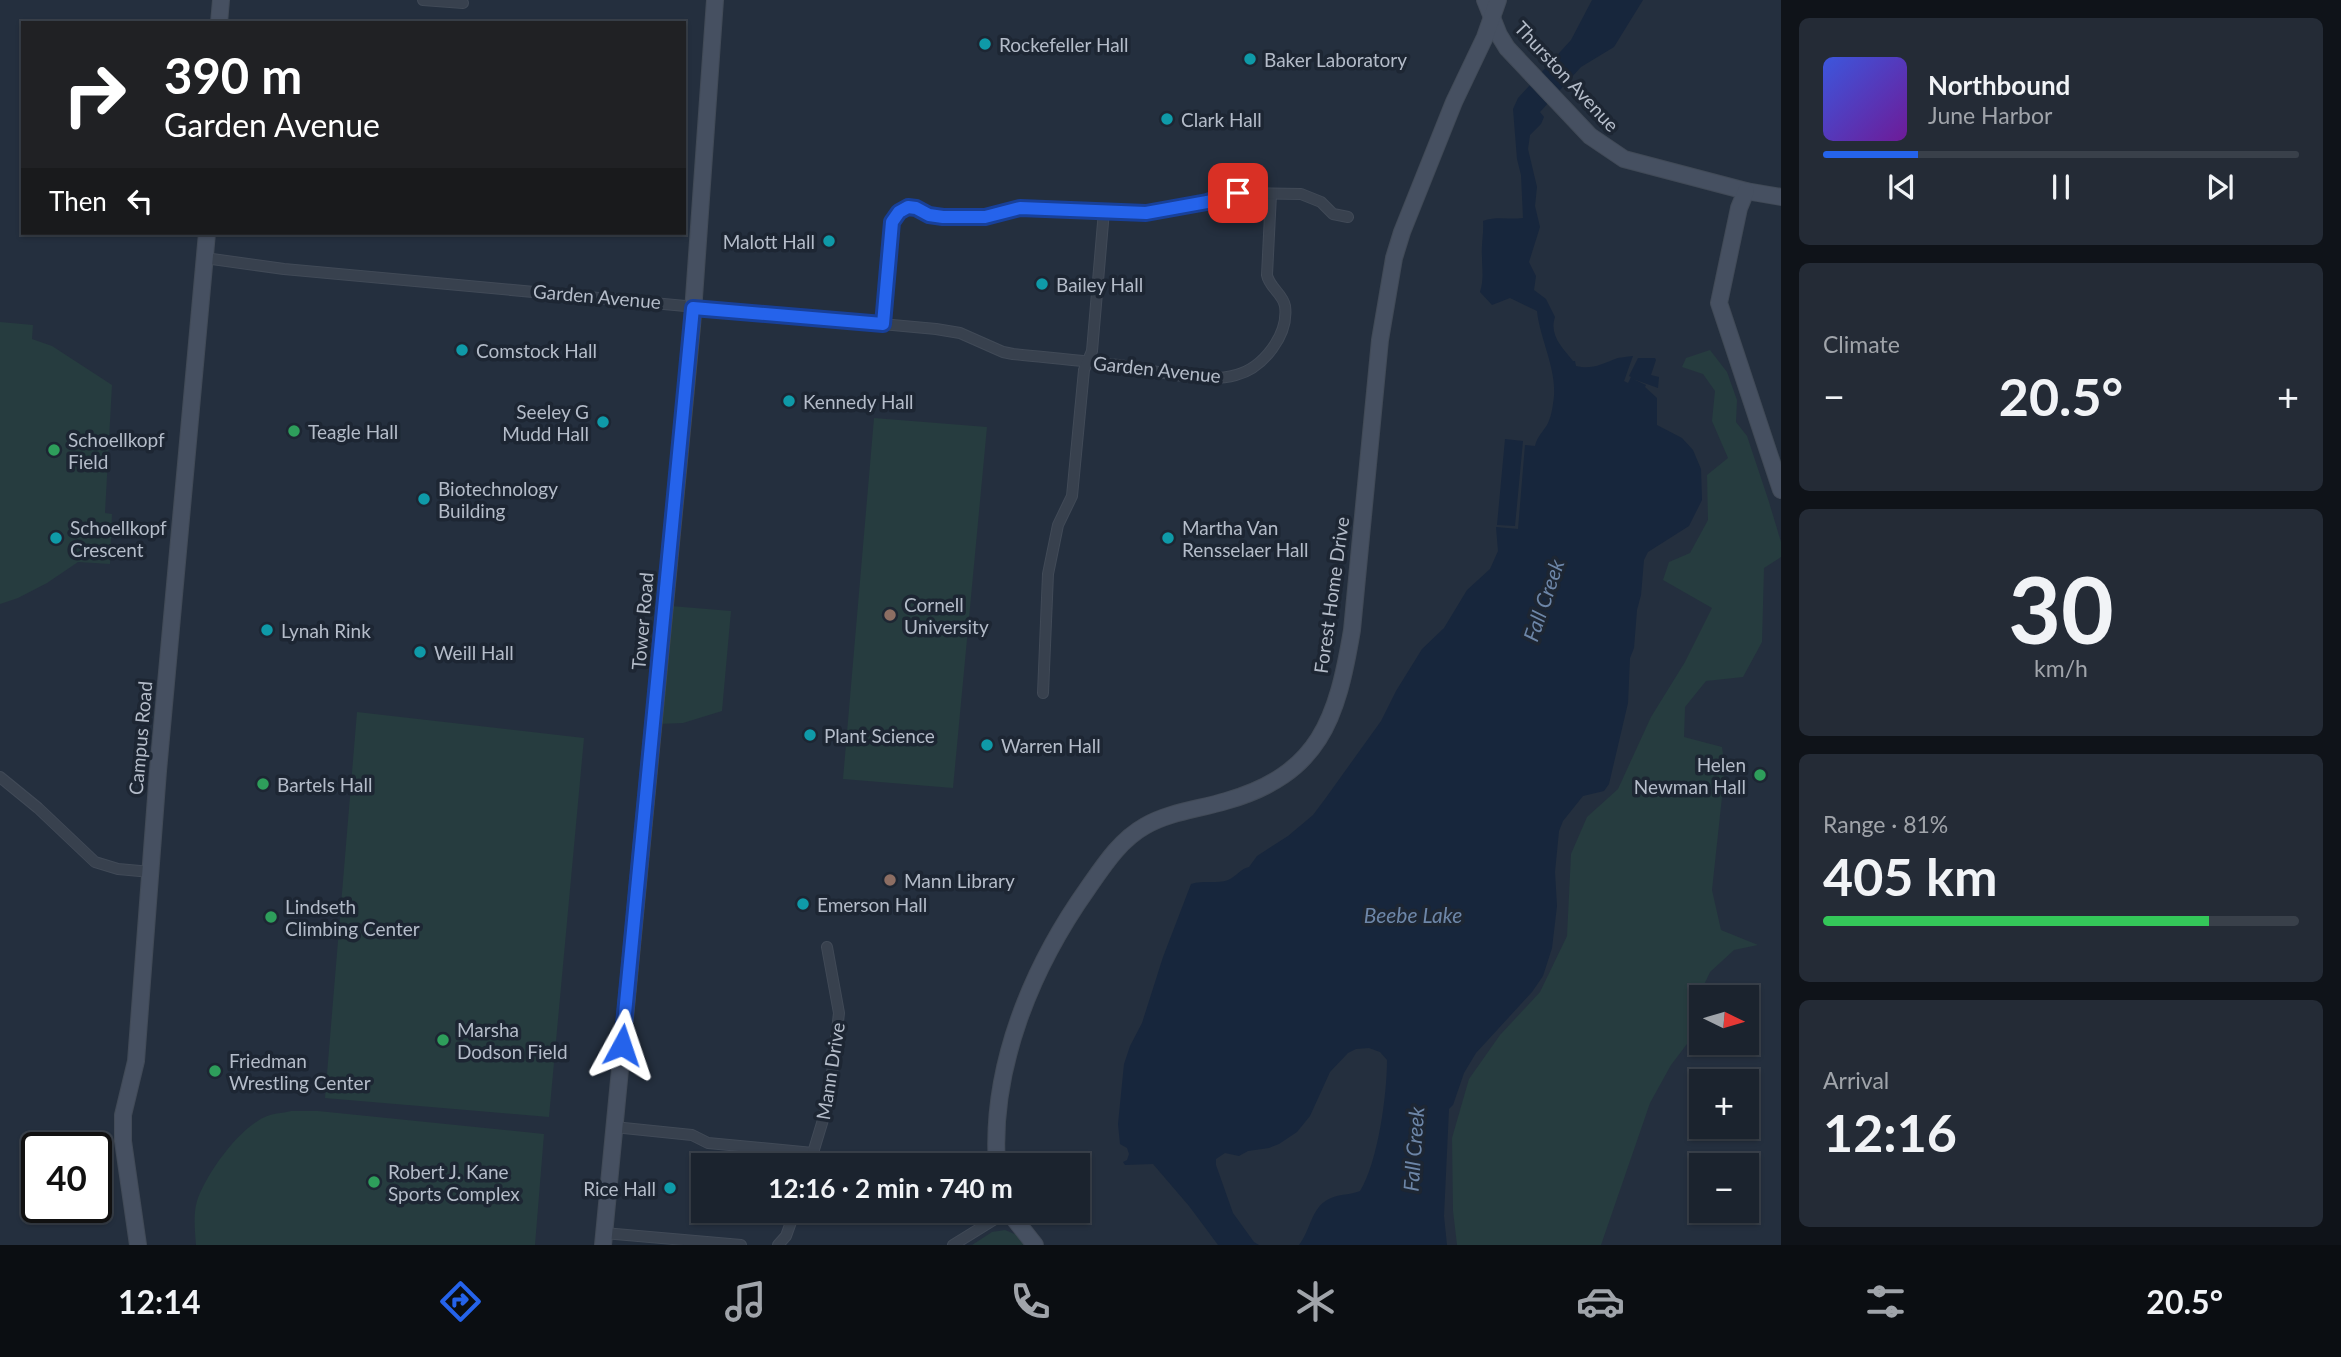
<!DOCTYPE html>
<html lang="en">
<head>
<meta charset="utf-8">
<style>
	:root { --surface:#1b232e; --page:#242b36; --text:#f1f3f6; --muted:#a0a4aa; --line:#39404a; --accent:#2563eb }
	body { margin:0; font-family:Lato,sans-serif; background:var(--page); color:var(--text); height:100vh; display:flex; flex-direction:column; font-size:26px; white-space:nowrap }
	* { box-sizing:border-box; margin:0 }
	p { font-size:23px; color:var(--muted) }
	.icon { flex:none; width:38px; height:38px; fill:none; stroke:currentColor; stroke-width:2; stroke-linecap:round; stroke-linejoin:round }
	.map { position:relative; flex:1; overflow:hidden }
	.details { display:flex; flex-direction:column; gap:18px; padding:18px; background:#0f1319; width:560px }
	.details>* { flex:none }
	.top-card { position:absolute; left:21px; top:21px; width:665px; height:214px; border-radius:0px; box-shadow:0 2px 5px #0004,0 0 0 2px var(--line); background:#202124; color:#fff; overflow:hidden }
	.needle { width:46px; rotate:95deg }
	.tools { position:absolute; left:1689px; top:985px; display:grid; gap:14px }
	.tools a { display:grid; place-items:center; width:70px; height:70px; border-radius:0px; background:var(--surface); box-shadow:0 2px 5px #0004,0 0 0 2px var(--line); font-size:35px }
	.speed { position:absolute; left:21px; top:1132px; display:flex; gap:14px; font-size:35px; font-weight:700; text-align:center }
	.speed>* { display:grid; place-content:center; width:91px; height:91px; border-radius:50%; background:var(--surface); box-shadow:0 2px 5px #0004,0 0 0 2px var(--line); line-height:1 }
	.speed .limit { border:4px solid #111; border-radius:10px; background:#fff; color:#111 }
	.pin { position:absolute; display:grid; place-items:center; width:60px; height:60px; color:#fff; margin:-30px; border-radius:14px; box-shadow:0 4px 10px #0006 }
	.me { position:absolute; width:77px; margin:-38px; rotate:5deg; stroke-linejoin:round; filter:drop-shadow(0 0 5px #0008) }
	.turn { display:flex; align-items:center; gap:24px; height:147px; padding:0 28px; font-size:32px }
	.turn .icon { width:91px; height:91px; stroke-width:2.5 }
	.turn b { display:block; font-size:49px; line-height:60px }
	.then { display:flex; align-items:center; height:66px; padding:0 28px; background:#0003; gap:14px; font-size:26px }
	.big { font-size:52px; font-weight:700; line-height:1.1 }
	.details .widget { flex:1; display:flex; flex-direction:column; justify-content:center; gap:10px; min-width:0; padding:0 24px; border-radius:10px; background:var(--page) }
	.details .dial { align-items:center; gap:0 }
	.dial b { font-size:91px; line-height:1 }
	.song { display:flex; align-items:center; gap:21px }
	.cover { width:84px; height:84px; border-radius:10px; background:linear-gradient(135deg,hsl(230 70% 55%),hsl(280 70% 35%)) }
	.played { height:7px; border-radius:4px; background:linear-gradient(90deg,var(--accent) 20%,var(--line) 20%) }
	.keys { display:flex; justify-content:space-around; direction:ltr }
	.heat { display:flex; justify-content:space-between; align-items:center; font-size:38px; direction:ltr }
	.charge { height:10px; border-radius:5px; background:linear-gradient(90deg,#34c759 81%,var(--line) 0) }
	.trip { position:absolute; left:691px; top:1153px; width:399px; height:70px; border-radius:0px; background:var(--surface); box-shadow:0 2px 5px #0004,0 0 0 2px var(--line); font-weight:700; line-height:70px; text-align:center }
	.dock { display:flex; height:112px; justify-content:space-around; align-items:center; background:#0b0e12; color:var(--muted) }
	.dock .icon { width:49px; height:49px }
	.dock .active { color:var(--accent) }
	.dock b { font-size:32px; color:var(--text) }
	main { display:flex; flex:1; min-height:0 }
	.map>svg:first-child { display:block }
</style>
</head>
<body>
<main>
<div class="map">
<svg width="1781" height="1245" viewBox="0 0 1781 1245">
	<rect width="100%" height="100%" fill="#242f3e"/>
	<g fill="#263c3f">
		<polygon points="0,322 33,325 32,339 52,346 112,385 105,513 112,514 110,564 78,562 47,583 18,598 0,604"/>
		<polygon points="1710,350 1727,372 1737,400 1736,422 1747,436 1769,502 1781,542 1781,557 1764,568 1762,642 1743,677 1706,681 1685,707 1684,737 1722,747 1725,769 1712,890 1721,930 1758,945 1734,950 1710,972 1696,1002 1693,1036 1671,1065 1650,1103 1601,1245 1457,1245 1453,1211 1452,1138 1469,1079 1500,1035 1540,992 1567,936 1571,854 1587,817 1618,789 1651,717 1685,662 1712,608 1663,580 1669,562 1690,553 1708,520 1707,475 1728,458 1712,421 1715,391 1703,374 1682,367 1686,358"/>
		<polygon points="874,418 987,427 953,788 843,779"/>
		<polygon points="671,606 731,611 722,711 683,723 659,724"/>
		<polygon points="357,712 584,738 549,1117 325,1098"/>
		<path d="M291,1111H318L544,1134L535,1245H196C195,1231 193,1215 197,1201C206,1174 241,1124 270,1115C277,1113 284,1113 291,1111Z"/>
		<polygon points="1005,1230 1019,1236 1027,1245 972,1245 992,1232"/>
	</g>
	<g fill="#17263c">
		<path d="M1592,0H1643L1614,47L1581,67L1540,112L1544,117L1541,124L1530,135L1528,149L1537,187L1535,206L1540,227L1529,262L1536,276L1534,290L1546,299L1555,317C1549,335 1562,347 1573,361H1575L1576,366C1592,370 1602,364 1615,359C1620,357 1628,357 1633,356L1624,381L1628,383L1631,377L1629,376L1638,358H1655L1656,360L1651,375L1659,377L1658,388L1633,379L1646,385L1645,387L1657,398V425L1682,438L1693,450L1701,469L1702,500L1689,526L1648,552L1644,560L1641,595L1637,610L1634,648L1630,658L1628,703L1609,784L1604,791L1583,796L1563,821L1559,831L1555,872L1557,906L1552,948L1543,976L1532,992L1476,1053L1464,1073L1453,1105L1449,1109L1444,1216L1447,1245H1299C1311,1230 1311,1206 1331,1198C1340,1194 1350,1195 1360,1191C1378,1162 1387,1095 1387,1060L1380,1052L1369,1048L1356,1049L1348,1053L1330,1072L1310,1116L1297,1132L1279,1144L1269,1148L1248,1151L1239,1156L1225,1153L1216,1159V1165L1233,1213L1254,1242L1259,1245H1218L1189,1206L1153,1164L1125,1165L1123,1162L1127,1160L1129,1154L1127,1148L1120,1144L1118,1124L1124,1064L1130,1046L1142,1023L1163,957L1191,884C1203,880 1218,884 1228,880C1237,876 1240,869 1249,867L1257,856L1288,836L1313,815L1325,799L1381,721L1396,691L1422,649L1444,628L1467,590L1490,569L1498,551L1496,527L1518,529L1525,445L1535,446C1537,436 1544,431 1548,423C1552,415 1553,404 1554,396C1556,367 1540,339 1537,311L1510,298L1492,305L1480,292C1484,279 1482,270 1482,257C1481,245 1484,233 1483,221C1497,216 1509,220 1523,218L1521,175L1517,159L1513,109L1518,98L1571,40Z"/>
		<polygon points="1505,439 1523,441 1515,526 1497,525"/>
	</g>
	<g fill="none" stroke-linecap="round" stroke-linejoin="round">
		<defs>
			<g id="street">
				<polyline points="423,0 463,3"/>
				<path d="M205,258L284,269L936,329L960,333L1003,352L1013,354C1051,358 1088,361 1125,366C1157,371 1205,384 1236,375C1263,368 1289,335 1285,306C1283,294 1269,287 1267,275L1271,194"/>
				<polyline points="883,324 892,222 899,212 908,207 929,215 943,217 985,217 1015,208 1146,213 1207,202 1238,193 1301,194 1321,202 1333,214 1348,217"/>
				<polyline points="1043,693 1048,574 1058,525 1072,496 1084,370 1092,351 1104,211"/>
				<polyline points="0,777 38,808 95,862 118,869 151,872"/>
				<polyline points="614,1127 692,1135 708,1143 813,1153"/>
				<polyline points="809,1166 829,1100 839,1013 827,947"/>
				<polyline points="604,1233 741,1245"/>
				<polyline points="778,1245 786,1236 795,1211"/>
				<polyline points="953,1245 1008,1211"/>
			</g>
			<g id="secondary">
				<polyline points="1485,0 1499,35 1507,48 1590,136 1624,159 1746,191 1781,197"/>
				<polyline points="219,23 221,0"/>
				<polyline points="1746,191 1739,208 1719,303 1781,490"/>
				<path d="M997,1166C990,1067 1032,967 1088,888C1104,865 1120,840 1145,826C1169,812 1200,809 1226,801C1320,774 1337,719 1352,630L1380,340L1394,258L1402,232L1454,102L1485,37L1498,0"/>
				<polyline points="1008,1211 1035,1245"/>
				<polyline points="138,1245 123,1141 123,1115 136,1061 158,771 207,233"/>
				<polyline points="603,1245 692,326 715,0"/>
			</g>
		</defs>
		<use href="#street" stroke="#414a57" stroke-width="12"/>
		<use href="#secondary" stroke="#414a57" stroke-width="18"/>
		<use href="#street" stroke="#38414e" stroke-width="10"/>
		<use href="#secondary" stroke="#465061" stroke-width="16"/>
	</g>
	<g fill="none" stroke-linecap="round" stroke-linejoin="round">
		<defs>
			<polyline id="route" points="622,1045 693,308 883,324 892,222 899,212 908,207 916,208 929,215 943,217 985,217 1020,208 1146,213 1207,202 1238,193"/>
		</defs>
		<use href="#route" stroke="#184099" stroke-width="18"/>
		<use href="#route" stroke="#2563eb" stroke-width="12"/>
	</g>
	<g fill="#0f9aa8" stroke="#1d2633" stroke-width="2.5">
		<circle cx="985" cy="44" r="7"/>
		<circle cx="1250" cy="59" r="7"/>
		<circle cx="1167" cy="119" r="7"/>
		<circle cx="829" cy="241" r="7"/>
		<circle cx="1042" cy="284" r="7"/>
		<circle cx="462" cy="350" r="7"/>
		<circle cx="789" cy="401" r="7"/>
		<circle cx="603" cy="422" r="7"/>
		<circle cx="424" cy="499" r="7"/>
		<circle cx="56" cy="538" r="7"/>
		<circle cx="1168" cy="538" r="7"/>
		<circle cx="267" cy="630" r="7"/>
		<circle cx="420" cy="652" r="7"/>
		<circle cx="810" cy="735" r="7"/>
		<circle cx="987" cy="745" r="7"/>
		<circle cx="803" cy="904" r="7"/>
		<circle cx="670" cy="1188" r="7"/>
	</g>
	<g fill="#2e9e5b" stroke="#1d2633" stroke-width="2.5">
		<circle cx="294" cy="431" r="7"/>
		<circle cx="54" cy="450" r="7"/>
		<circle cx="1760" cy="775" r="7"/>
		<circle cx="263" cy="784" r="7"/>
		<circle cx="271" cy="917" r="7"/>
		<circle cx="443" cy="1040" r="7"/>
		<circle cx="215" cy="1071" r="7"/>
		<circle cx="374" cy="1182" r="7"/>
	</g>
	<g fill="#8d6e63" stroke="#1d2633" stroke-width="2.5">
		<circle cx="890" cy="615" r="7"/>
		<circle cx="890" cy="880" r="7"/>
	</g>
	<g text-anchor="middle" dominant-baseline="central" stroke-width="7" stroke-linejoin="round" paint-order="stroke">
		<g font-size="19" fill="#b4bcc9" stroke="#1d2633" text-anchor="start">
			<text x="999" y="44">Rockefeller Hall</text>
			<text x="1264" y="59">Baker Laboratory</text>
			<text x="1181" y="119">Clark Hall</text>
			<text x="815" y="241" text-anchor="end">Malott Hall</text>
			<text x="1056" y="284">Bailey Hall</text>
			<text x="476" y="350">Comstock Hall</text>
			<text x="803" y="401">Kennedy Hall</text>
			<text x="589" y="411" text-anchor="end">Seeley G<tspan x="589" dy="22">Mudd Hall</tspan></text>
			<text x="308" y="431">Teagle Hall</text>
			<text x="68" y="439">Schoellkopf<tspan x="68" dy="22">Field</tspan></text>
			<text x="438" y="488">Biotechnology<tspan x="438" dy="22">Building</tspan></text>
			<text x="70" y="527">Schoellkopf<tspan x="70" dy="22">Crescent</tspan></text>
			<text x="1182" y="527">Martha Van<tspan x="1182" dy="22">Rensselaer Hall</tspan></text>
			<text x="904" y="604">Cornell<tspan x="904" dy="22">University</tspan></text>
			<text x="281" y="630">Lynah Rink</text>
			<text x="434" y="652">Weill Hall</text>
			<text x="824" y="735">Plant Science</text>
			<text x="1001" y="745">Warren Hall</text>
			<text x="1746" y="764" text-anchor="end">Helen<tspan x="1746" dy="22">Newman Hall</tspan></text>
			<text x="277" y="784">Bartels Hall</text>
			<text x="904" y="880">Mann Library</text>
			<text x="817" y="904">Emerson Hall</text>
			<text x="285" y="906">Lindseth<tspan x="285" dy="22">Climbing Center</tspan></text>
			<text x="457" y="1029">Marsha<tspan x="457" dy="22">Dodson Field</tspan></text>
			<text x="229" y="1060">Friedman<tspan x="229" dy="22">Wrestling Center</tspan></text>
			<text x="388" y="1171">Robert J. Kane<tspan x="388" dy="22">Sports Complex</tspan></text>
			<text x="656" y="1188" text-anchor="end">Rice Hall</text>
		</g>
		<g font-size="19" fill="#b4bcc9" stroke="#1d2633">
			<text transform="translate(1567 76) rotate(47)">Thurston Avenue</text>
			<text transform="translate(597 296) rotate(5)">Garden Avenue</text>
			<text transform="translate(1157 369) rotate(6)">Garden Avenue</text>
			<text transform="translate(1331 595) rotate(-82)">Forest Home Drive</text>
			<text transform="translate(642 621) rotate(-85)">Tower Road</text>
			<text transform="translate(140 738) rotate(-85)">Campus Road</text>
			<text transform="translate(830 1071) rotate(-81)">Mann Drive</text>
		</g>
		<g font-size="21" font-style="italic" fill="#6d86a8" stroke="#1d2633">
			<text transform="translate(1543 600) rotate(-71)">Fall Creek</text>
			<text x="1413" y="914">Beebe Lake</text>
			<text transform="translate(1413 1149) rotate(-86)">Fall Creek</text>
		</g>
	</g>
</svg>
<div class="tools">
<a><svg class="needle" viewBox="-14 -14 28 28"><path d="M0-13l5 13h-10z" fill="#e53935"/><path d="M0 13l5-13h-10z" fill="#a0a4aa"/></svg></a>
<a>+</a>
<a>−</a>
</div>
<div class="speed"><div class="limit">40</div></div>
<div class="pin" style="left:1238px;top:193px;background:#d93025"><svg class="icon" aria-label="arrive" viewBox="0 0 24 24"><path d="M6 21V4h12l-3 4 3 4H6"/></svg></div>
<svg class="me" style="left:622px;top:1045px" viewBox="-20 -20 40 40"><path d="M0-17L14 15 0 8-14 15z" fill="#2563eb" stroke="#fff" stroke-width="4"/></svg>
<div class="trip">12:16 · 2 min · 740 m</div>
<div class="top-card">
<div class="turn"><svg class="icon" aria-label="right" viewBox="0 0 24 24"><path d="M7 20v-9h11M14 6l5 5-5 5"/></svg><div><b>390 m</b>Garden Avenue</div></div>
<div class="then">Then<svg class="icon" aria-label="left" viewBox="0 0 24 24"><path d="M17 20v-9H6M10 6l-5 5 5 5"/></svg></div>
</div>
</div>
<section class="details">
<div class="widget">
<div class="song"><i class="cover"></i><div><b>Northbound</b><p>June Harbor</p></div></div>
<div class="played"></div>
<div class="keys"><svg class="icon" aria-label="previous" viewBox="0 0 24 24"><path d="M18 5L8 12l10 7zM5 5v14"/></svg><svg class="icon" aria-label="pause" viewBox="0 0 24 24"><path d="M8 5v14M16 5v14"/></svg><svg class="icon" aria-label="next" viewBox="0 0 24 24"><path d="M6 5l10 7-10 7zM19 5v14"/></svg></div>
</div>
<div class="widget"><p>Climate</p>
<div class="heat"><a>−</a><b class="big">20.5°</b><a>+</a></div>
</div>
<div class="widget dial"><b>30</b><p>km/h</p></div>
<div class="widget"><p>Range · 81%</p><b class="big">405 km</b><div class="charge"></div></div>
<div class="widget"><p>Arrival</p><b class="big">12:16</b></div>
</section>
</main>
<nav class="dock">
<b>12:14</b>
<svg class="icon active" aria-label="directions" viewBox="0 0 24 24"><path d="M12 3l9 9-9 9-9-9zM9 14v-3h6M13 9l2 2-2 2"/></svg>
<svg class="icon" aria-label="music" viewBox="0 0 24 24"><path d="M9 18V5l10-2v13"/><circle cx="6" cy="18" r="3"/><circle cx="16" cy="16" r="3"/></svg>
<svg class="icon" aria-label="phone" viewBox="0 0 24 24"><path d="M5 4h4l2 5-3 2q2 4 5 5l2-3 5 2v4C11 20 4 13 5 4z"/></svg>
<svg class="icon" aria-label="climate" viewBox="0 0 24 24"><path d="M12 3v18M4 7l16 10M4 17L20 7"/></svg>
<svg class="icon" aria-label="car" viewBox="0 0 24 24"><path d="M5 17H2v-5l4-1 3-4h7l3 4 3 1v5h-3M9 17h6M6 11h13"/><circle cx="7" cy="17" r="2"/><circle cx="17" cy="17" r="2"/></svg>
<svg class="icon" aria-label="filters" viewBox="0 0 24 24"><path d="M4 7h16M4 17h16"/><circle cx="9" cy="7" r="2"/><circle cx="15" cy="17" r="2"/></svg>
<b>20.5°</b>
</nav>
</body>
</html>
